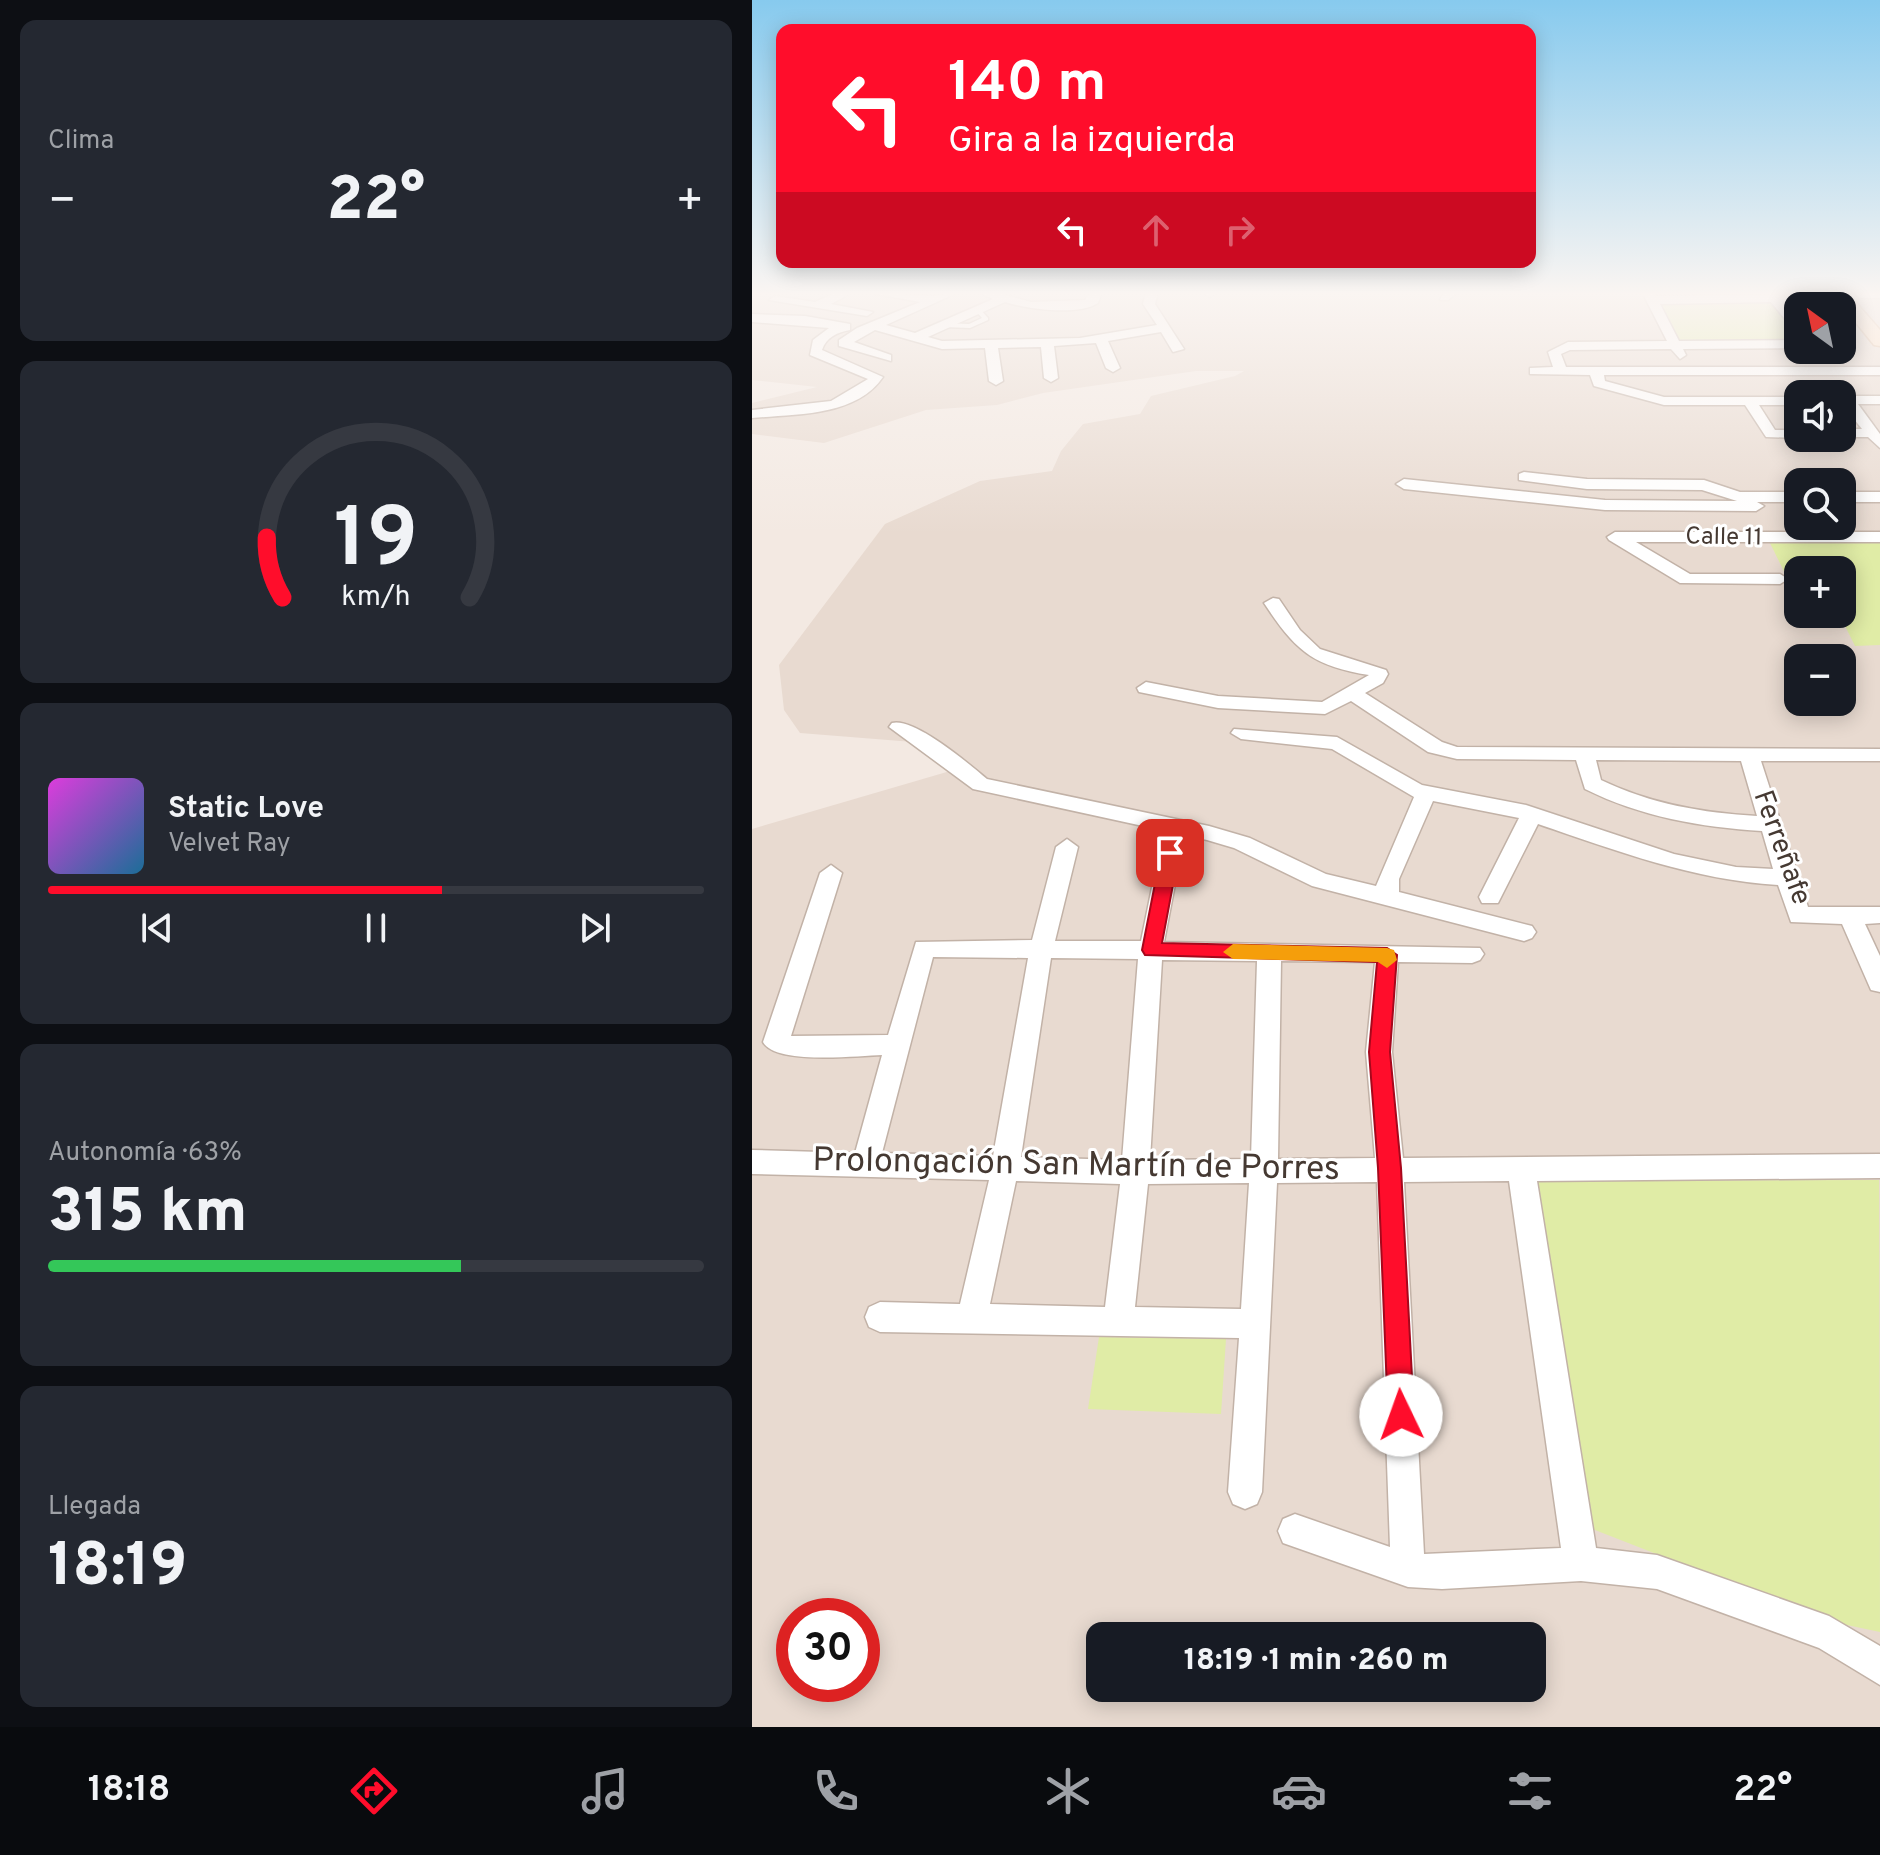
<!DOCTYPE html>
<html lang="es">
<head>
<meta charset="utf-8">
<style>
	:root { --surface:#171b24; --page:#242831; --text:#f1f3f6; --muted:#9ea1a6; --line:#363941; --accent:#ff0d2b }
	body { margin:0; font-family:Overpass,sans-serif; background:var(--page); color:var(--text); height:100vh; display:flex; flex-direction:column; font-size:30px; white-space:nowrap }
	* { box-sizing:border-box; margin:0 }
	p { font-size:26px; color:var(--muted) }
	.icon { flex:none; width:44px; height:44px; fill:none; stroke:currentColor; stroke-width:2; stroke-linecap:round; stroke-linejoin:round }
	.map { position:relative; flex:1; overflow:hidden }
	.panel { display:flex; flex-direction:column; gap:20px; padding:20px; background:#0d0f14; width:752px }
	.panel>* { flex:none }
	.hud { position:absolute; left:24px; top:24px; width:760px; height:244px; border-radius:16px; box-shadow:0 4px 20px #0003; background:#ff0d2b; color:#fff; overflow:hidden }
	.needle { width:52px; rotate:327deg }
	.buttons { position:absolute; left:1032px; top:292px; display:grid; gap:16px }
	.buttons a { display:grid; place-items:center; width:72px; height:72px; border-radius:16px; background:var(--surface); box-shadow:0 4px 20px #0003; font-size:40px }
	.speed { position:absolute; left:24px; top:1598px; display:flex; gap:16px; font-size:40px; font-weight:700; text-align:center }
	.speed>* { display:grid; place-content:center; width:104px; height:104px; border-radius:50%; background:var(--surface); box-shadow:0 4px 20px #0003; line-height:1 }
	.speed .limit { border:12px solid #d22; background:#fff; color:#111 }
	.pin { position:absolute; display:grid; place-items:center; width:68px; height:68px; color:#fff; margin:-34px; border-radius:16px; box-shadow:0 4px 12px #0006 }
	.me { position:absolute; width:88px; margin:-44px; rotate:357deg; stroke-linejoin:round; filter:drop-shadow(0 0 6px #0008) }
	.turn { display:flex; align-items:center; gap:28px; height:168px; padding:0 40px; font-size:36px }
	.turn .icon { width:104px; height:104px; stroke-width:2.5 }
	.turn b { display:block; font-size:56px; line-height:68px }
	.lanes { display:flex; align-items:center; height:76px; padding:0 40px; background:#0003; justify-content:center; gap:40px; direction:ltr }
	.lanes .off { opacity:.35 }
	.big { font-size:60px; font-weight:800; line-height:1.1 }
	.panel .tile { flex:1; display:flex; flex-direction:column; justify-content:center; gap:12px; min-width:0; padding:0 28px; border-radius:16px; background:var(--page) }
	.panel .dial { align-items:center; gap:0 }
	.dial svg { height:208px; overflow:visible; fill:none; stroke:var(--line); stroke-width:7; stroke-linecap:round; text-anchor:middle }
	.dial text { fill:var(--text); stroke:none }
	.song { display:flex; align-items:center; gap:24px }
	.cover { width:96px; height:96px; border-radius:12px; background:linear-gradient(135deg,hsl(300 70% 55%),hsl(200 70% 35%)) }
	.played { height:8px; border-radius:4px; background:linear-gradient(90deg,var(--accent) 60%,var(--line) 60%) }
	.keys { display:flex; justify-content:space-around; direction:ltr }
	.heat { display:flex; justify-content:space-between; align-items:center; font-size:44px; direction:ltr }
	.charge { height:12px; border-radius:6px; background:linear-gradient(90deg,#34c759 63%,var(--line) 0) }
	.trip { position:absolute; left:334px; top:1622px; width:460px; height:80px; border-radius:16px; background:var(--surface); box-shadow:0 4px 20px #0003; font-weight:800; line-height:80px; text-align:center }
	.menu { display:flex; height:128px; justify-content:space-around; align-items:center; background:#090b0e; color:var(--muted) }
	.menu .icon { width:56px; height:56px }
	.menu .current { color:var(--accent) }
	.menu b { font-size:36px; color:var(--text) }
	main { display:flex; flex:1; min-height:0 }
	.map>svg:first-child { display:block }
</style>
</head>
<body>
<main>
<section class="panel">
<div class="tile"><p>Clima</p>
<div class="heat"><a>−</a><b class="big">22°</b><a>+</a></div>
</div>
<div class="tile dial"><svg viewBox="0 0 100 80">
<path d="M14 69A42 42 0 1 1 86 69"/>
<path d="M14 69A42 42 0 0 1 8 46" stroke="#ff0d2b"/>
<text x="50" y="56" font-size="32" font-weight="700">19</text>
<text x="50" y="72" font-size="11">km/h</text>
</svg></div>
<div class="tile">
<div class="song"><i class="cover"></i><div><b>Static Love</b><p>Velvet Ray</p></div></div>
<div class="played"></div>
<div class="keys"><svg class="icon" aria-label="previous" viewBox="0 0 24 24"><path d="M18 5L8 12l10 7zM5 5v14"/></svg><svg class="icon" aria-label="pause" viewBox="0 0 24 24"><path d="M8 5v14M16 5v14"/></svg><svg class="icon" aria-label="next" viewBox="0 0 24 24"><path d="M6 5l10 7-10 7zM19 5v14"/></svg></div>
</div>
<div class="tile"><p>Autonomía · 63%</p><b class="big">315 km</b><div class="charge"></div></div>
<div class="tile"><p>Llegada</p><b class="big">18:19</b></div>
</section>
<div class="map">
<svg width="1128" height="1727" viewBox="0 0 1128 1727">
	<rect width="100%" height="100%" fill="#f3e9e2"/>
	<path fill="#e8dad0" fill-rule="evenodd" d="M0,292H1128V1727H0V829L205,769L161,742L48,733L32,710L27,665L133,524L228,481L300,471L309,451L331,424L388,414L399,396L483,376L492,371H444L291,393L245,405L174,410L72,443L0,434V403L65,387L0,380ZM1046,306H1090V350H1046ZM1046,394H1090V438H1046ZM1046,482H1090V526H1046ZM1046,570H1090V614H1046ZM1046,658H1090V702H1046ZM42,1616H110V1684H42ZM348,1636H780V1688H348Z"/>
	<g fill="#e0eca6">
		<polygon points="1020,300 1046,342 926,344 906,301"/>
		<polygon points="1128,542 1128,645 1103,646 1093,626 1053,614 1090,614 1090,570 1046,570 1046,600 1018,543"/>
		<polygon points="1127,1180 1128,1632 1076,1621 825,1523 782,1181"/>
		<polygon points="347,1337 474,1339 469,1414 336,1409"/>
	</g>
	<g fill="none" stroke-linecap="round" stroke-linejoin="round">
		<defs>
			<polygon id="lane" points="224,309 228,309 236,318 236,320 218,328 192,327 189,325 192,323 217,324 230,318 223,310"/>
			<g id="street">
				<polygon points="85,292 101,292 79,304 121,312 115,316 17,300 23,296 63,302"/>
				<path d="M113,292L181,296L207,292L134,325L163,333L241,299L225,292H243L279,302L333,300L338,292H350L346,303C326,316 275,309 253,302L176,337L190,341L328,338L405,325L391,304L394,292H406L403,304L432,349L421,352L409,332L356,341L368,368L361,372L354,368L344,343L302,346L306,378L299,382L292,378L289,347L246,348L251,381L244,385L237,381L233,348L190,349L123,330L102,342L139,355V361L87,346V340L105,328L168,302Z"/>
				<polygon points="451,292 463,292 464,293 458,297"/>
				<polygon points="692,292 706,292 696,300 688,300"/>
				<polygon points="890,292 902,292 904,296 1092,294 1098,298 1092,302 1031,302 1046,322 1046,335 1019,302 908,304 927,341 1046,340 1046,348 931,349 934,355 928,359 919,349 818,350 809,354 814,367 1128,367 1128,375 852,375 853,381 912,397 1046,397 1046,405 1007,405 1023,430 1046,430 1047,438 1014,437 993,405 912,405 842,386 838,375 778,374 778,368 801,367 796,352 816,342 915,341"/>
				<polygon points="1103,292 1128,292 1128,298 1107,298"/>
				<path d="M0,314L53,316L98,324V330C86,332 74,337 70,350L131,377C104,417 42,414 0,418V410L79,401L116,379L58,355L61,340L77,328L0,322Z"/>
				<polygon points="1090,396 1128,396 1128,404 1106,404 1128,434 1128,448 1116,437 1090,437 1090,429 1110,429 1090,404"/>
				<polygon points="772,472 835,479 952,480 988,492 1046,492 1046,502 1005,502 1012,506 1004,511 853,510 652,489 644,484 652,479 853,500 985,501 950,490 835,489 767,480 767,474"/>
				<rect x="1090" y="492" width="38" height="10"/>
				<polygon points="863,532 1128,532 1128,542 884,542 938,574 1028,574 1036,579 1028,584 928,583 857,540 855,537"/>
				<path d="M521,598L527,599L548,630L568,649L634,670L636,674L631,683L613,693L690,742L705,747L1128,749V761H1009L1056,907H1128V923L1113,924L1128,956V992L1119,990L1090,924L1039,922L1026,885C942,880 865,851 786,824L746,903H730L727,897L767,818L681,801L647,879V892L780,926L784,932L780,938L772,941L560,886L482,848L455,840L221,789L137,727L140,723C162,717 217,764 235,779L457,826L498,838L574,874L624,886L662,797L580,749L489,739L479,733L482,729L585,737L670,785L774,805L922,854L984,867L1021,869L1010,831C948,827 889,817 833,789L824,760L705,759L676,752L599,701L573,714L466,708L387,692L385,688L394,682L466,696L570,702L617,675C560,666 543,650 512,603ZM844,760L989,761L1005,816C951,813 899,804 849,780Z"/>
				<path d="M315,839L326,847L303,941H389L407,853L418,845L429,853L412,942L728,948L732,954L728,960L720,963L646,962L640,1052L651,1158L1128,1154V1178L785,1181L844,1548L905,1555L1077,1616L1128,1646V1685L1067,1648L905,1589L829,1581L690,1589L656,1587L531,1543L526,1531L531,1519L543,1514L638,1547L625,1182L525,1183L510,1492L505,1504L493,1509L481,1504L476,1492L487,1338L128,1332L117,1327L113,1317L117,1307L128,1302L208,1304L237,1180L0,1174V1150L103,1153L130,1055C105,1056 23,1065 11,1042L68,873L79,865L90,873L39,1036L136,1035L164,942L280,940L304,847ZM181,957L276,958L241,1156L130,1153ZM299,958L386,959L370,1160L269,1157ZM410,960L505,961L499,1159L398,1160ZM529,961L623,962L614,1052L623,1158L526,1159ZM264,1181L368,1184L353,1307L238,1304ZM757,1181L809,1548L672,1554L652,1182ZM497,1183L489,1309L383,1307L396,1184Z"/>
			</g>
			<polygon id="secondary" points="1079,292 1095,292 1128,330 1128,346 1122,345"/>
		</defs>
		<use href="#lane" stroke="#c2b2a7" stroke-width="3"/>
		<use href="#street" stroke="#c2b2a7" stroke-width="3"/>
		<use href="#secondary" stroke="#dbb28f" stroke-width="3"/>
		<use href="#lane" fill="#fff" fill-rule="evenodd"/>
		<use href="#street" fill="#fff" fill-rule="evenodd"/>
		<use href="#secondary" fill="#ffdfc0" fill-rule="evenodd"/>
	</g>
	<linearGradient id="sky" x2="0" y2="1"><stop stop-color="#87caee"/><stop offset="0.55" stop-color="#faf5f2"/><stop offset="1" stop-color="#faf5f2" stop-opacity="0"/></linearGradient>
	<rect width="1128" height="534" fill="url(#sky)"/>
	<polygon fill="#ff0d2b" stroke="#a6081c" stroke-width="2" points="418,846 427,853 410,943 635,948 645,955 638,1052 649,1168 662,1415 659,1425 649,1429 640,1425 636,1415 626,1168 617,1052 625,962 393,955 390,950 409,853"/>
	<polygon fill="#f59e0b" points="481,944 635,948 642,950 645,960 635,968 626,962 481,959 471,952"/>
	<g text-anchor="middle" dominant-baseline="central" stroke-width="6" stroke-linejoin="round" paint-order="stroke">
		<g font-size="24" fill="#453932" stroke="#fff">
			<text transform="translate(972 538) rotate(1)">Calle 11</text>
		</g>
		<g font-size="28" fill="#453932" stroke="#fff">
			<text transform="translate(1029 848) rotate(70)">Ferreñafe</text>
		</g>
		<g font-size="34" fill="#453932" stroke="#fff">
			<text transform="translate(324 1166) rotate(1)">Prolongación San Martín de Porres</text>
		</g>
	</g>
</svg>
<div class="buttons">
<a><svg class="needle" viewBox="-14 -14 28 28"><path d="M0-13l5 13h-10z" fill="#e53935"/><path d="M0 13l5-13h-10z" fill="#9ea1a6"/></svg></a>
<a><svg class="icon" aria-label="sound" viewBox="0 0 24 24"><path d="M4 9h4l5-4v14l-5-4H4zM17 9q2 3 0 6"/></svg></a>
<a><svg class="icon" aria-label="search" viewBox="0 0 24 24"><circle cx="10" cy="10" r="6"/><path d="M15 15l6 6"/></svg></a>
<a>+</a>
<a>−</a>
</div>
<div class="speed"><div class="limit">30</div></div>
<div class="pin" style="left:418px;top:853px;background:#d93025"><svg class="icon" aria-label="arrive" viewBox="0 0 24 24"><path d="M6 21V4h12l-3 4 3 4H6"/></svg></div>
<svg class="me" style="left:649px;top:1415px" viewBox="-20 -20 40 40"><circle r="19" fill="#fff"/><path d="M0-13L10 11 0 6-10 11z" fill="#ff0d2b"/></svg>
<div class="trip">18:19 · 1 min · 260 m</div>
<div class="hud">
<div class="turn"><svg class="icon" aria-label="left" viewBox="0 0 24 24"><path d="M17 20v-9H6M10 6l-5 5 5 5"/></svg><div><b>140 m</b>Gira a la izquierda</div></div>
<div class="lanes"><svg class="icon" aria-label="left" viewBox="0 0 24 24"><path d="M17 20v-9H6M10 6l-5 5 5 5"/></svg><svg class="icon off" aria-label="ahead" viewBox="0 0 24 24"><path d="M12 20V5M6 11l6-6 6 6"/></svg><svg class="icon off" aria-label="right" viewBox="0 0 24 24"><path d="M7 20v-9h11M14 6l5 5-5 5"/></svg></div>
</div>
</div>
</main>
<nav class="menu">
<b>18:18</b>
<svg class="icon current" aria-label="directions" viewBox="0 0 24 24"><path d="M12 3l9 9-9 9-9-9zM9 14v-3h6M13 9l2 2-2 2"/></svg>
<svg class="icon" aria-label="music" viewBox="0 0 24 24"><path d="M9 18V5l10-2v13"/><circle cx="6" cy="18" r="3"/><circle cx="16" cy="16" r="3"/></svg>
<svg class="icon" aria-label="phone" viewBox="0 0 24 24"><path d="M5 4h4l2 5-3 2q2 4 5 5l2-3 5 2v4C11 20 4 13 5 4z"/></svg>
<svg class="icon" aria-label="climate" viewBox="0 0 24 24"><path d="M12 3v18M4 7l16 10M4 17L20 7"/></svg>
<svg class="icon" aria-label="car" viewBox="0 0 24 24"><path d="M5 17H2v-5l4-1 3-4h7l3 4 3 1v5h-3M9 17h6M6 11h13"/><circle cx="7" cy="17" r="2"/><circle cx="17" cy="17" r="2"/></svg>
<svg class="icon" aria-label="filters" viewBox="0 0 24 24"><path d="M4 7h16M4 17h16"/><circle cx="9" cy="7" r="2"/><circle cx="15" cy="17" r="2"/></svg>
<b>22°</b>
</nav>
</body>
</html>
